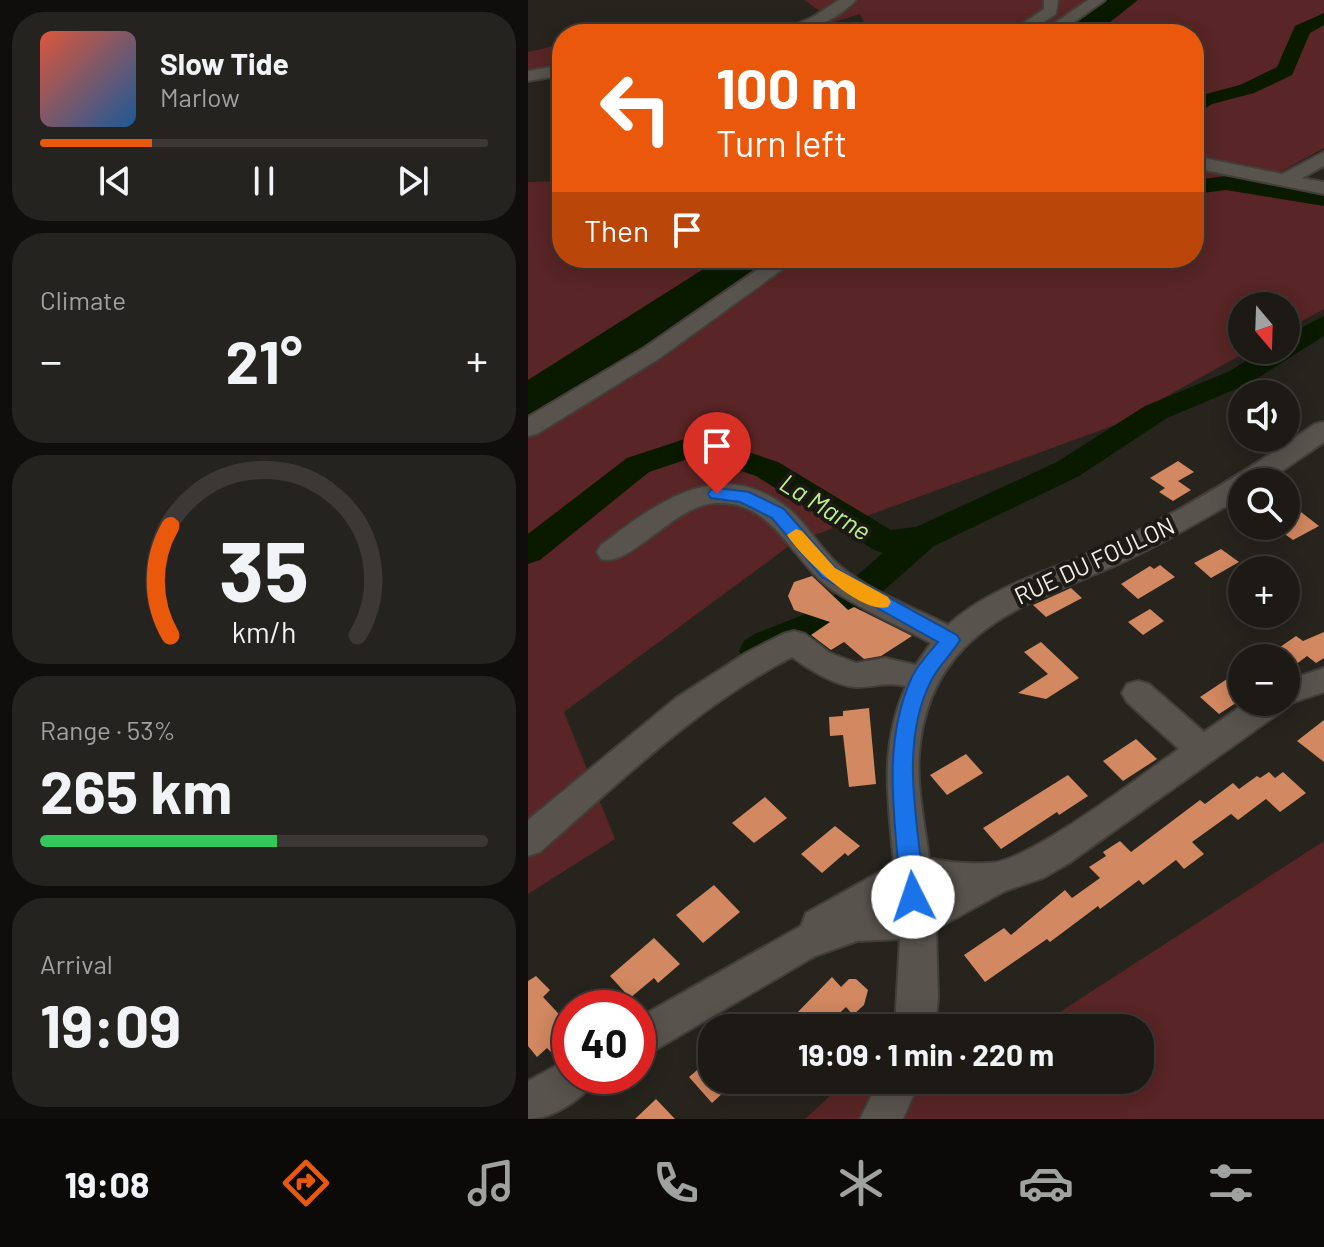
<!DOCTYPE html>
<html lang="en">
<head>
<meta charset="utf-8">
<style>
	:root { --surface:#1d1a16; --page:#25231f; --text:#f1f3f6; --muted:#a0a1a1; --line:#3b3835; --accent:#ea580c }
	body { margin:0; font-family:Barlow,sans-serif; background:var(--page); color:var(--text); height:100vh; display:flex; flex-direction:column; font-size:30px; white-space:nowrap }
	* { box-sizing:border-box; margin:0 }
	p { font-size:26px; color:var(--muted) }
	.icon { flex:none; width:44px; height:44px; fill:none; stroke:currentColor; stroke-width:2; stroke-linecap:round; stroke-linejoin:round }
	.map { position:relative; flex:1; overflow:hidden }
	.drawer { display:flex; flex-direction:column; gap:12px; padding:12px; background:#100e0c; width:528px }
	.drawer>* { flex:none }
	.hud { position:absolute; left:24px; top:24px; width:652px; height:244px; border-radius:32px; box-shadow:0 4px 20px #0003,0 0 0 2px var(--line); background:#ea580c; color:#fff; overflow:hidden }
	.needle { width:52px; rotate:161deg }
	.fabs { position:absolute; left:700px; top:292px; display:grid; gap:16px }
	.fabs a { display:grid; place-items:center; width:72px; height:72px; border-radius:50%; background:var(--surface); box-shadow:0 4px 20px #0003,0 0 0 2px var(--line); font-size:40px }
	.speed { position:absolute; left:24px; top:990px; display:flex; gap:16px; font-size:40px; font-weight:700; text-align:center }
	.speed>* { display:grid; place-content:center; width:104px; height:104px; border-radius:50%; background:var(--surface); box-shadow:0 4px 20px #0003,0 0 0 2px var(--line); line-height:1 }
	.speed .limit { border:12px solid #d22; background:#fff; color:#111 }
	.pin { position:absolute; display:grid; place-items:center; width:68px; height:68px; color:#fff; margin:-82px -34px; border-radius:50% 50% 50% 0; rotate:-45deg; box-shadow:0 0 8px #0007 }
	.pin .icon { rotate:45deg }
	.me { position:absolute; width:88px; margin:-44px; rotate:356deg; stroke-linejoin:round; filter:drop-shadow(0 0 6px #0008) }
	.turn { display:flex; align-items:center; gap:28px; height:168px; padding:0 32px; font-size:36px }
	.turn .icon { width:104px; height:104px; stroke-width:2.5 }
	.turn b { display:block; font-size:56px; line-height:68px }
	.then { display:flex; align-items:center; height:76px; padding:0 32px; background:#0003; gap:16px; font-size:30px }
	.big { font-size:60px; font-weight:700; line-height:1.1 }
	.drawer .tile { flex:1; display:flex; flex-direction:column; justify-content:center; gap:12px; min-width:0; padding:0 28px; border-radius:32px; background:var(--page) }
	.drawer .dial { align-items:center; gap:0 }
	.dial svg { height:208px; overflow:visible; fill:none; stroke:var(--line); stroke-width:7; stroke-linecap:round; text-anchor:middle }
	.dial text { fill:var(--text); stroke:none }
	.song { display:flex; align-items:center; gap:24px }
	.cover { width:96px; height:96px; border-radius:12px; background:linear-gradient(135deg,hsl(10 70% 55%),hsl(210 70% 35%)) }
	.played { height:8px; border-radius:4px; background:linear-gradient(90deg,var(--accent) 25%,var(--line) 25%) }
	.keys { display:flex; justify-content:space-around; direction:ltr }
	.heat { display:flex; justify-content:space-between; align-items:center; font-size:44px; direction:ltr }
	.charge { height:12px; border-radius:6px; background:linear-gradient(90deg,#34c759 53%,var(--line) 0) }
	.trip { position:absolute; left:170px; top:1014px; width:456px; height:80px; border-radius:32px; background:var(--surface); box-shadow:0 4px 20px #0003,0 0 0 2px var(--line); font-weight:700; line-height:80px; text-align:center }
	.tab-bar { display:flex; height:128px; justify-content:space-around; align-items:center; background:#0c0a09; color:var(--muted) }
	.tab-bar .icon { width:56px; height:56px }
	.tab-bar .active { color:var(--accent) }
	.tab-bar b { font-size:36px; color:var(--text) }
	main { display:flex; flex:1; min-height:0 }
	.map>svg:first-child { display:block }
</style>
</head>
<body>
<main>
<section class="drawer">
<div class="tile">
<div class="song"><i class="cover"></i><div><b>Slow Tide</b><p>Marlow</p></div></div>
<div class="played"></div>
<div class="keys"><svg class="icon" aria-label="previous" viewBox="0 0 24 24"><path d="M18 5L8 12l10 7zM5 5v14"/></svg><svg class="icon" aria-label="pause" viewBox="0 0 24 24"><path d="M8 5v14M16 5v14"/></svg><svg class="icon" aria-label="next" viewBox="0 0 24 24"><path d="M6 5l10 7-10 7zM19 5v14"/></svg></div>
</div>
<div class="tile"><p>Climate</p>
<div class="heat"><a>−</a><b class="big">21°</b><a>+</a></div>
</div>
<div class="tile dial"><svg viewBox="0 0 100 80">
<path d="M14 69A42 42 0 1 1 86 69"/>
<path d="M14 69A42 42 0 0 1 14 27" stroke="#ea580c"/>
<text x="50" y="56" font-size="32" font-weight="700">35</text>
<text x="50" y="72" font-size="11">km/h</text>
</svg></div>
<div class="tile"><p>Range · 53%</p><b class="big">265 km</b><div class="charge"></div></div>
<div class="tile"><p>Arrival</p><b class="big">19:09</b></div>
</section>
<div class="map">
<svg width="796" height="1119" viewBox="0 0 796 1119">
	<rect width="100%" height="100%" fill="#27231d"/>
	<g fill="#592526">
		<polygon points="276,0 796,0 796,148 749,174 796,180 796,309 758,330 758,306 714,306 714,350 722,350 587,425 265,543 36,712 87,839 0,894 0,182 34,181 34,258 666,258 666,34 342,34 332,14 267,34 248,34 288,17 292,11"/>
		<polygon points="34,44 34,75 0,83 0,52"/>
		<polygon points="796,841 796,1119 277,1119 319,1080 612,1080 612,1028 507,1028"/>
	</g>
	<g fill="#091a00">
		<polygon points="574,0 610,0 567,34 524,34"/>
		<polygon points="193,258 242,258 116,346 0,415 0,380"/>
	</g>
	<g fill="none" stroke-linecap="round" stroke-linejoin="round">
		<g fill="#091a00" fill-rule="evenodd">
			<polygon points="796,13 796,25 782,33 764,75 726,93 684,104 666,115 666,99 670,96 712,85 749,67 767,26"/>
			<polygon points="698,176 796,192 796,206 698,190 666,194 666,180"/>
			<polygon points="796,316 796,336 722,383 639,418 551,476 406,546 328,615 315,619 310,628 229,665 216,661 211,651 216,641 226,634 298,606 304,597 355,553 346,550 228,476 169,456 121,472 12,560 0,564 0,534 99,458 169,435 250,462 363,530 388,527 529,462 617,406 702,371 735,350 758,350 758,336"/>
		</g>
	</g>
	<g fill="#d28860">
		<polygon points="650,461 666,472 650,481 663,490 645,501 631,492 637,488 622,478"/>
		<polygon points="773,512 791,526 765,540 758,535 758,520"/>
		<polygon points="693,549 711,562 683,578 666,563"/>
		<polygon points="632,565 647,577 610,599 593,584 622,566 626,569"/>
		<polygon points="284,576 320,610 326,607 384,636 353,656 336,659 316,642 303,650 283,635 302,622 266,610 260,596 266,582"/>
		<polygon points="543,588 554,598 518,617 505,605"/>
		<polygon points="622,609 636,621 615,635 600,622"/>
		<polygon points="796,632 796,658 788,663 779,656 758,672 758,658 736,658 768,636 775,641"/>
		<polygon points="513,642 551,678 518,699 490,693 520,674 496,652"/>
		<polygon points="699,679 714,691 714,699 691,714 672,697"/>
		<polygon points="341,708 348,784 321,787 315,735 302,736 301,717 315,716 315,711"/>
		<polygon points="796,720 796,762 769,741"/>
		<polygon points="608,739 629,759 595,781 575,761"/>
		<polygon points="438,754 455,773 419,795 402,775"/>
		<polygon points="741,772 747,778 755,772 778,793 752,812 738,799 710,820 703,814 664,842 676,854 656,869 648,860 615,885 611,880 572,909 570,906 522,942 519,939 457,982 436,955 476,928 483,935 537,890 544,898 572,878 561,867 578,856 575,852 592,841 603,852 672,800 677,804 705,783 711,789 729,776 732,778"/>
		<polygon points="540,775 560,796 531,815 529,812 473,849 455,828"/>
		<polygon points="237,797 259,818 226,843 204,823"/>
		<polygon points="307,826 332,846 320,856 317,853 294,873 273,854"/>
		<polygon points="186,885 212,912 175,943 148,915"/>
		<polygon points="126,938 152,964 130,983 126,978 102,998 82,976"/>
		<polygon points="8,976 22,990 15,997 42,1026 42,1034 23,1052 19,1048 9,1057 0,1046 0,981"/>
		<polygon points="304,977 313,987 321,979 328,979 340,990 336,1005 325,1015 318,1007 296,1028 279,1028 267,1015"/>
		<polygon points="184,1057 184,1080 209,1080 184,1103 161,1077"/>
		<polygon points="128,1099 147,1119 107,1119"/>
	</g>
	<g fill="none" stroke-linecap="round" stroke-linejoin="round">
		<defs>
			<g id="minor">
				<path d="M311,0H328C307,22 276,34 246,34L285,17Z"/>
				<polygon points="516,0 530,0 528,14 498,34 479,34 516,9"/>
				<polygon points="560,0 577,0 529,34 511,34"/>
				<polygon points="34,65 34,75 0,81 0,71"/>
				<polygon points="796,152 796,166 774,178 796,182 796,194 666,168 666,156 754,174"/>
				<polygon points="246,258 270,258 132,358 9,434 0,436 0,417 116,348"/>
				<path d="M796,422V442L738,482H714V497C676,519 637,542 597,561C505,603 407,625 392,743C387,780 396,821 401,858C421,863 441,864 462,863C501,862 614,774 651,749L599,702L594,693L599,684L610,681L621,684L676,732L719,702H758V681L796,668V692L757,705L754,711L541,863L515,878L477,891L408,929L410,998L407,1028H367L372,939L329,941L287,956L110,1060V1018L273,926L278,913L366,864C360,800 351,747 378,686C353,681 347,688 327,687C306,685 280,669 264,657C169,706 92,782 12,852L0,856V820L148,698L218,653L255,634L266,631L277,634L302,653L328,663L357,658L388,665L403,643C371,626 337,611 306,591C265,564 247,501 189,503C146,504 103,568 73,559L69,552L73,545C129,503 191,454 260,508C280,524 292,550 313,567C343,592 385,607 420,625C468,582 536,567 594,539C662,506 725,467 787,424ZM369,899L370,905H359Z"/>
				<path d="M42,1058V1076H68C59,1098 24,1119 0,1119V1081Z"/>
				<polygon points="351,1080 392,1080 375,1119 332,1119"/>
			</g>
		</defs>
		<use href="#minor" stroke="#423e39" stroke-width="4"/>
		<use href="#minor" fill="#58534d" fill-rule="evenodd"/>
	</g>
	<path fill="#1a73e8" stroke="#114b97" stroke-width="2" d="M189,488L221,492L256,509L307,568L429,635L432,640C424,654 410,666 403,681C370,745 391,829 397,897L393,904L385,907L377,904L373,897C368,824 352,746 384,677C390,664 401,653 410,642L294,577L244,518L212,502L183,498L180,494L183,490Z"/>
	<path fill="#f59e0b" d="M268,529L274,531L307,568L360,597L363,602L360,607C333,615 273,557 259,535Z"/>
	<g text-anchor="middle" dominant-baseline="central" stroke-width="8" stroke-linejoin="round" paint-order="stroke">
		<g font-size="24" fill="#f2efeb" stroke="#1d1914">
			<text transform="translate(566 560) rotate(-25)">RUE DU FOULON</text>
		</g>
		<g font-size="26" font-style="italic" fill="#b9ef8f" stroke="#1d1914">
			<text transform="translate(298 506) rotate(32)">La Marne</text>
		</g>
	</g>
</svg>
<div class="fabs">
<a><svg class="needle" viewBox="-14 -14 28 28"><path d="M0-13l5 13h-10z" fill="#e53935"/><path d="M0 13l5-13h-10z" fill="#a0a1a1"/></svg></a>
<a><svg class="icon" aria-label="sound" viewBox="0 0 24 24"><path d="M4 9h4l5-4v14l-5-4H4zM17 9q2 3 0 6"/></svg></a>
<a><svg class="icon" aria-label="search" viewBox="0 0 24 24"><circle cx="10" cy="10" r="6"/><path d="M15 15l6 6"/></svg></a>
<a>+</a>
<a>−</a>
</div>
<div class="speed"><div class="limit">40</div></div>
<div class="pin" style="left:189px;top:494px;background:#d93025"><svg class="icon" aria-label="arrive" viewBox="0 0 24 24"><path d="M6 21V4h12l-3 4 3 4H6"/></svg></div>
<svg class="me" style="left:385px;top:897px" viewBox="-20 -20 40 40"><circle r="19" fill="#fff"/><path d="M0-13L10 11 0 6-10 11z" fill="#1a73e8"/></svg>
<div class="trip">19:09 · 1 min · 220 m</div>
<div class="hud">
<div class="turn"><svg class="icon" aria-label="left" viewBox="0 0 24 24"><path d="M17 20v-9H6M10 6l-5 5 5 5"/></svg><div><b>100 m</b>Turn left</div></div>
<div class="then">Then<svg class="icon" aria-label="arrive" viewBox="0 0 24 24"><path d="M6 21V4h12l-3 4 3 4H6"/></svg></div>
</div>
</div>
</main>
<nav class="tab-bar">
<b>19:08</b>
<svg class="icon active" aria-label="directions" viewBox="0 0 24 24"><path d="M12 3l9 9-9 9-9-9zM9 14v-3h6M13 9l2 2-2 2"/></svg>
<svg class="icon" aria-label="music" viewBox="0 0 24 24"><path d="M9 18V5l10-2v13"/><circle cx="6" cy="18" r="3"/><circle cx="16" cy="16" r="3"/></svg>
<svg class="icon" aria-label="phone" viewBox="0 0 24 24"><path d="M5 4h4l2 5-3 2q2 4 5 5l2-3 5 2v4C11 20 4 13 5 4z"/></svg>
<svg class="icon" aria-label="climate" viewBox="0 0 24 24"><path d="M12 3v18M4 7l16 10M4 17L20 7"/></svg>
<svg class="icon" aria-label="car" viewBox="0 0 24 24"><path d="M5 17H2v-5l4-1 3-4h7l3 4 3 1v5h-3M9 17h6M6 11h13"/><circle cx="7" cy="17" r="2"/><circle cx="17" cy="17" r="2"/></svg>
<svg class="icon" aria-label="filters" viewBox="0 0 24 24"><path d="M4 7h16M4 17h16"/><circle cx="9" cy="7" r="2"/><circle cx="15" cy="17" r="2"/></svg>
</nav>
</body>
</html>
